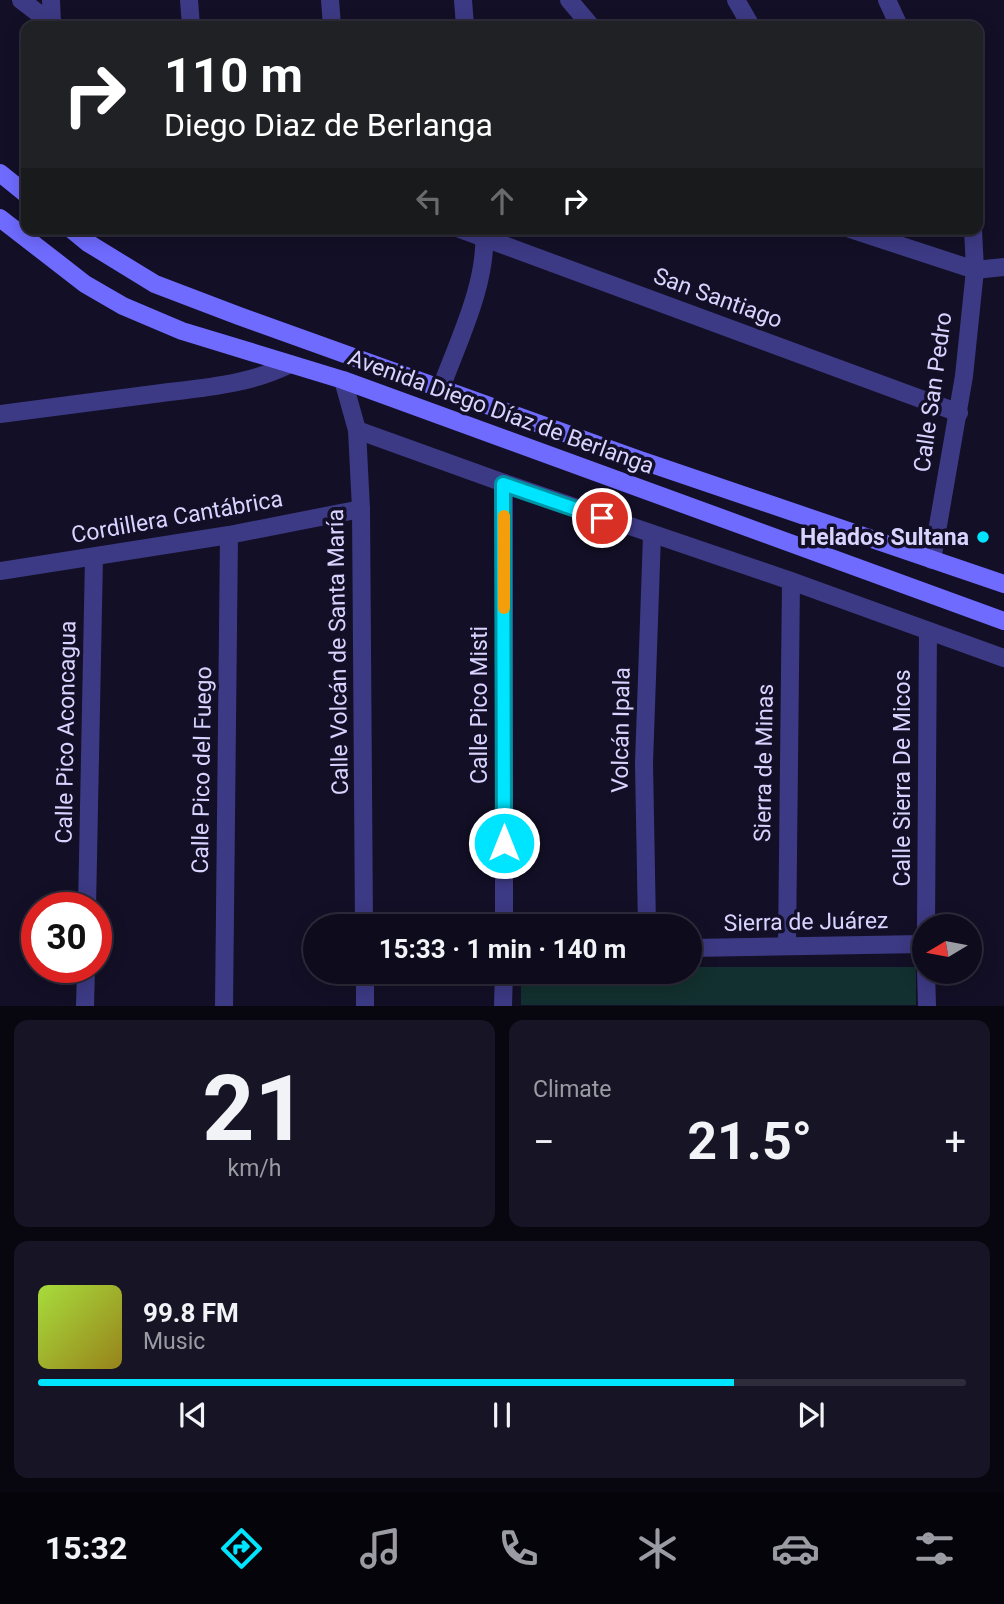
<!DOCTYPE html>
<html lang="en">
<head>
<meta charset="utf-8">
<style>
	:root { --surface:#0e0b1c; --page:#171425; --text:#f1f3f6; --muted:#9b9ba3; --line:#2e2b3b; --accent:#00e5ff }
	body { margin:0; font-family:Roboto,sans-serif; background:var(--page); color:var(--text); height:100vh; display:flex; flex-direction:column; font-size:26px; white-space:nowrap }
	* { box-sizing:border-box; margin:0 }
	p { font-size:23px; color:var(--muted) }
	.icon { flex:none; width:38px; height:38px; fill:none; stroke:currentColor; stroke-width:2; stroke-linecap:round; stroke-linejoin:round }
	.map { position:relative; height:1006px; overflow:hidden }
	.drawer { display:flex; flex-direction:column; gap:14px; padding:14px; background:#08060f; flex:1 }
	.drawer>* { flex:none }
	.guide { position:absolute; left:21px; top:21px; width:962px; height:214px; border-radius:14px; box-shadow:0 4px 18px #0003,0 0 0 2px var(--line); background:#202124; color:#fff; overflow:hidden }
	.needle { width:46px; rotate:260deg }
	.buttons { position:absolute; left:912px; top:914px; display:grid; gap:14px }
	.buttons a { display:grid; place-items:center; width:70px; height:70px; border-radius:50%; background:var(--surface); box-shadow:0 4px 18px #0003,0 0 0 2px var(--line); font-size:35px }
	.speed { position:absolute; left:21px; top:892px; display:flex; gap:14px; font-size:35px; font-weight:700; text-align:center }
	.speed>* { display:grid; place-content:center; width:91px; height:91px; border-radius:50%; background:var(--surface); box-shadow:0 4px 18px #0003,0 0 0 2px var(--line); line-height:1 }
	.speed .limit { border:10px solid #d22; background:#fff; color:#111 }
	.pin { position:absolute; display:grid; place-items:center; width:60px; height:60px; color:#fff; margin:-30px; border:4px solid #fff; border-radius:50%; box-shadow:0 2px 7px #0007 }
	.me { position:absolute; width:77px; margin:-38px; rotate:0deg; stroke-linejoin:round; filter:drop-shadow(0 0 5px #0008) }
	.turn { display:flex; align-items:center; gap:24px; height:147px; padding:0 28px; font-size:32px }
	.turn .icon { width:91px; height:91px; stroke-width:2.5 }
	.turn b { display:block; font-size:49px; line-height:60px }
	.lanes { display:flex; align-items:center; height:66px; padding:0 28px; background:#0003; justify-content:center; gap:35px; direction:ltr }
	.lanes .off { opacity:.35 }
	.big { font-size:52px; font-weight:700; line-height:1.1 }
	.drawer .widget { flex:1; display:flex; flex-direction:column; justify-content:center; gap:10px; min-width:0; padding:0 24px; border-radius:14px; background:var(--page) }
	.drawer .dial { align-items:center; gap:0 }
	.dial b { font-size:91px; line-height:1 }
	.song { display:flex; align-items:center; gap:21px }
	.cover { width:84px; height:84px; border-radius:10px; background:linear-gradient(135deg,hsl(80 70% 55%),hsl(50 70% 35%)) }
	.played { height:7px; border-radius:4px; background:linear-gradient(90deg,var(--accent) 75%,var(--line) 75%) }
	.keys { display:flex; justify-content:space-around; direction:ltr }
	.heat { display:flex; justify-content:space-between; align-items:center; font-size:38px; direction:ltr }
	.drawer .tiles { flex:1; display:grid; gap:14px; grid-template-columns:1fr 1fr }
	.widget:last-child { grid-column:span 2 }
	.trip { position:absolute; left:303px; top:914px; width:399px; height:70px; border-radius:35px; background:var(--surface); box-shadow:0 4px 18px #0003,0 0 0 2px var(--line); font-weight:700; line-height:70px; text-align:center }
	.menu { display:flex; height:112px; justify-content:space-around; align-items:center; background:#06040b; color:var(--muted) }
	.menu .icon { width:49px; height:49px }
	.menu .current { color:var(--accent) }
	.menu b { font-size:32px; color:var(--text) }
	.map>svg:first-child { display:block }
</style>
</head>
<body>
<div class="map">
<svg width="1004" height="1006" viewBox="0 0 1004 1006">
	<rect width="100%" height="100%" fill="#130f26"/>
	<polygon fill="#12302f" points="690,967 916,967 916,1005 521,1005 521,971 690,971"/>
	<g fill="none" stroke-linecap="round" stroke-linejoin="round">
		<g stroke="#3d3a85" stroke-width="18">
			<polyline points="21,0 55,26"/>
			<polyline points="51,0 52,24"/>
			<polyline points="189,0 191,26"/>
			<polyline points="330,0 332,26"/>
			<polyline points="463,0 465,26"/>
			<polyline points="569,0 591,26"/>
			<polyline points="736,0 751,26"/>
			<polyline points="887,0 899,26"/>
			<polyline points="460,229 959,413"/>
			<polyline points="850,229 975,270 1004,267"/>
			<polyline points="343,380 357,430 361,509 364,926"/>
			<path d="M441,388C459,339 488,282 484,229"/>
			<path d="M0,414C51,407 103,401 154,394C199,388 250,385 290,364"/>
			<polyline points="357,430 504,483 791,581 1004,658"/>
			<polyline points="504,483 504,926"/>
			<polyline points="932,560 964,376 975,270 973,229"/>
			<polyline points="0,571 229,535 361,509"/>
			<polyline points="87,908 94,557"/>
			<polyline points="647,926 644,763 652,535"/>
			<polyline points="926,926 928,631"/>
			<polyline points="787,946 791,581"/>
			<polyline points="690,948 924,944"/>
			<polyline points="365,971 365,1006"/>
			<polyline points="926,971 927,1006"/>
			<polyline points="85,1006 86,968"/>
			<polyline points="224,1006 229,535"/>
			<polyline points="503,1006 504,971"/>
		</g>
		<g stroke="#6f6bff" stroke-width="18">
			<polyline points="0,173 26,194"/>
			<polyline points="0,218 85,284 123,306 182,331 343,380 1004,621"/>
			<polyline points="71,229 88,243 155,284 239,316 637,459 1004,584"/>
		</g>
	</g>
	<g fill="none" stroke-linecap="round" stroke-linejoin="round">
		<defs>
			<polyline id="route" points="504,843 503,484 602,518"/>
		</defs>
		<use href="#route" stroke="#0095a6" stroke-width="18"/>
		<use href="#route" stroke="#00e5ff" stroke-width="12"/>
		<polyline stroke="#f59e0b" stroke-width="12" points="504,516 504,608"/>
	</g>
	<circle fill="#00e5ff" stroke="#130f26" stroke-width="2.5" cx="983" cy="537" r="7"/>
	<g text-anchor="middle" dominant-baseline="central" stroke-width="7" stroke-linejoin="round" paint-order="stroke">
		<g font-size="23" fill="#d9d4ff" stroke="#130f26">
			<text transform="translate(718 298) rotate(20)">San Santiago</text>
			<text transform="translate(933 392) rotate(-82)">Calle San Pedro</text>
			<text transform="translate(501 412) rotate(20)">Avenida Diego Díaz de Berlanga</text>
			<text transform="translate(177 517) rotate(-10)">Cordillera Cantábrica</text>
			<text transform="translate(338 652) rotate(-91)">Calle Volcán de Santa María</text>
			<text transform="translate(479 705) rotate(-90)">Calle Pico Misti</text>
			<text transform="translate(621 730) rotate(-89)">Volcán Ipala</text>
			<text transform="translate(66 732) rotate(-89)">Calle Pico Aconcagua</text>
			<text transform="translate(764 763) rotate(-89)">Sierra de Minas</text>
			<text transform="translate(202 770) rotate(-89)">Calle Pico del Fuego</text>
			<text transform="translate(902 778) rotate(-90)">Calle Sierra De Micos</text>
			<text transform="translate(806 922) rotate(-1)">Sierra de Juárez</text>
		</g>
		<g font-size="23" font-weight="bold" fill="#d9d4ff" stroke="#130f26" text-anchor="end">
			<text x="969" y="537">Helados Sultana</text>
		</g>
	</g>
</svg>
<div class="buttons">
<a><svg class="needle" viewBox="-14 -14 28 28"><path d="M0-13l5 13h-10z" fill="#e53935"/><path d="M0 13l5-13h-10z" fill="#9b9ba3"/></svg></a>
</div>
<div class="speed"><div class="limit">30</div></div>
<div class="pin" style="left:602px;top:518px;background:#d93025"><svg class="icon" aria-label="arrive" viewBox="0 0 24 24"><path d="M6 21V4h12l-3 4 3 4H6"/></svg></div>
<svg class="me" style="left:504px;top:843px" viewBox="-20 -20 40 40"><circle r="17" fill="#00e5ff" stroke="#fff" stroke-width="3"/><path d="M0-11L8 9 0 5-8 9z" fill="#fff"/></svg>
<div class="trip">15:33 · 1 min · 140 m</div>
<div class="guide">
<div class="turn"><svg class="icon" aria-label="right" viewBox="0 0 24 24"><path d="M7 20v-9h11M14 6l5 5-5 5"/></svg><div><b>110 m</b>Diego Diaz de Berlanga</div></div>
<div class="lanes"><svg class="icon off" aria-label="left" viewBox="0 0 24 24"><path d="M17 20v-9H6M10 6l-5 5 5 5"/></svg><svg class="icon off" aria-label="ahead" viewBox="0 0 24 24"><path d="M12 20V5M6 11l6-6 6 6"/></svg><svg class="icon" aria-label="right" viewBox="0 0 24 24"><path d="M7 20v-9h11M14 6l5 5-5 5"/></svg></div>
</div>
</div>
<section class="drawer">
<div class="tiles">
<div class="widget dial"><b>21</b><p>km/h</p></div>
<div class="widget"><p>Climate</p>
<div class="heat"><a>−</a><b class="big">21.5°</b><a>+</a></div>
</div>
<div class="widget">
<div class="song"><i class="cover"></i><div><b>99.8 FM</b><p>Music</p></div></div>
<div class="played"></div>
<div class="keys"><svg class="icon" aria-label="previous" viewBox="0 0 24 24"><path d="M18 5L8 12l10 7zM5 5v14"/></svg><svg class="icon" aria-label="pause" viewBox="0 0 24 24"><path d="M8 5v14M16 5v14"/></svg><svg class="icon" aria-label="next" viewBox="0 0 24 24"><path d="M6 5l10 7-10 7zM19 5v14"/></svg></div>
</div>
</div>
</section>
<nav class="menu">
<b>15:32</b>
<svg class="icon current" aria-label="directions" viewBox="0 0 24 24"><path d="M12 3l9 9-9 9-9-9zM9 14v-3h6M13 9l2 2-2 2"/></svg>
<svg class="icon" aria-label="music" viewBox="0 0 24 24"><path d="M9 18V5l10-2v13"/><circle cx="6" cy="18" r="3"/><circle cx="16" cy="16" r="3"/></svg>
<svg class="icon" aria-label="phone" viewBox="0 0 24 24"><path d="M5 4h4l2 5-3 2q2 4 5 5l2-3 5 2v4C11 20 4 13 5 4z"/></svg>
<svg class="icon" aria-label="climate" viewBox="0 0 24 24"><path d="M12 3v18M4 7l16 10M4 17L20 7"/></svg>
<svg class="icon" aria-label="car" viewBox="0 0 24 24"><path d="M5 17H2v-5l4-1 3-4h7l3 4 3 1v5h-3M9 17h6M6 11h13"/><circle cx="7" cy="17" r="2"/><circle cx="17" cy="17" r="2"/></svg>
<svg class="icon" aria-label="filters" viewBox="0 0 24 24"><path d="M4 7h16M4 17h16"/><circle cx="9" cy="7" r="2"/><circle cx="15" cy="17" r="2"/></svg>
</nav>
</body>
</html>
